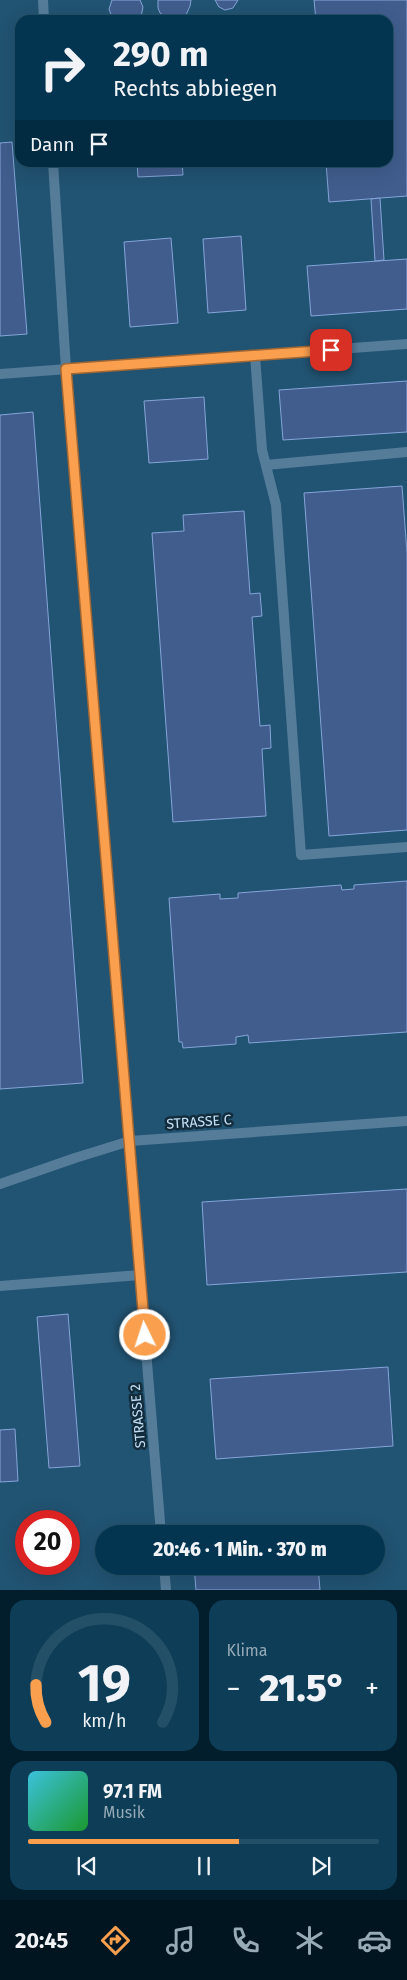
<!DOCTYPE html>
<html lang="de">
<head>
<meta charset="utf-8">
<style>
	:root { --surface:#033550; --page:#0d3d57; --text:#f1f3f6; --muted:#97abb7; --line:#245067; --accent:#fa9f4e }
	body { margin:0; font-family:"Fira Sans",sans-serif; background:var(--page); color:var(--text); height:100vh; display:flex; flex-direction:column; font-size:19px; white-space:nowrap }
	* { box-sizing:border-box; margin:0 }
	p { font-size:16px; color:var(--muted) }
	.icon { flex:none; width:28px; height:28px; fill:none; stroke:currentColor; stroke-width:2; stroke-linecap:round; stroke-linejoin:round }
	.map { position:relative; height:1590px; overflow:hidden }
	.details { display:flex; flex-direction:column; gap:10px; padding:10px; background:#021d2c; flex:1 }
	.details>* { flex:none }
	.hud { position:absolute; left:15px; top:15px; width:378px; height:152px; border-radius:15px; box-shadow:0 5px 20px #0002,0 0 0 1px var(--line); background:#033550; color:var(--text); overflow:hidden }
	.speed { position:absolute; left:15px; top:1510px; display:flex; gap:10px; font-size:25px; font-weight:700; text-align:center }
	.speed>* { display:grid; place-content:center; width:65px; height:65px; border-radius:50%; background:var(--surface); box-shadow:0 5px 20px #0002,0 0 0 1px var(--line); line-height:1 }
	.speed .limit { border:8px solid #d22; background:#fff; color:#111 }
	.pin { position:absolute; display:grid; place-items:center; width:42px; height:42px; color:#fff; margin:-21px; border-radius:10px; box-shadow:0 2px 8px #0006 }
	.me { position:absolute; width:55px; margin:-28px; rotate:356deg; stroke-linejoin:round; filter:drop-shadow(0 0 4px #0008) }
	.turn { display:flex; align-items:center; gap:18px; height:105px; padding:0 15px; font-size:22px }
	.turn .icon { width:65px; height:65px; stroke-width:2.5 }
	.turn b { display:block; font-size:35px; line-height:42px }
	.then { display:flex; align-items:center; height:48px; padding:0 15px; background:#0003; gap:10px; font-size:19px }
	.big { font-size:38px; font-weight:800; line-height:1.1 }
	.details .card { flex:1; display:flex; flex-direction:column; justify-content:center; gap:8px; min-width:0; padding:0 18px; border-radius:15px; background:var(--page) }
	.details .dial { align-items:center; gap:0 }
	.dial svg { height:130px; overflow:visible; fill:none; stroke:var(--line); stroke-width:7; stroke-linecap:round; text-anchor:middle }
	.dial text { fill:var(--text); stroke:none }
	.song { display:flex; align-items:center; gap:15px }
	.cover { width:60px; height:60px; border-radius:8px; background:linear-gradient(135deg,hsl(190 70% 55%),hsl(130 70% 35%)) }
	.played { height:5px; border-radius:2px; background:linear-gradient(90deg,var(--accent) 60%,var(--line) 60%) }
	.keys { display:flex; justify-content:space-around; direction:ltr }
	.heat { display:flex; justify-content:space-between; align-items:center; font-size:28px; direction:ltr }
	.details .tiles { flex:1; display:grid; gap:10px; grid-template-columns:1fr 1fr }
	.card:last-child { grid-column:span 2 }
	.trip { position:absolute; left:95px; top:1525px; width:290px; height:50px; border-radius:25px; background:var(--surface); box-shadow:0 5px 20px #0002,0 0 0 1px var(--line); font-weight:800; line-height:50px; text-align:center }
	.tab-bar { display:flex; height:80px; justify-content:space-around; align-items:center; background:#011520; color:var(--muted) }
	.tab-bar .icon { width:35px; height:35px }
	.tab-bar .active { color:var(--accent) }
	.tab-bar b { font-size:22px; color:var(--text) }
	.map>svg:first-child { display:block }
</style>
</head>
<body>
<div class="map">
<svg width="407" height="1590" viewBox="0 0 407 1590">
	<rect width="100%" height="100%" fill="#04476a"/>
	<path fill="#215372" fill-rule="evenodd" d="M0,0H407V1590H0ZM20,20H388V162H20ZM26,1521H69V1564H26ZM104,1534H376V1566H104Z"/>
	<g fill="#405d8d" stroke="#85a5da">
		<polygon points="112,0 140,0 143,7 141,17 139,20 113,20 109,9"/>
		<polygon points="158,0 191,0 190,6 186,15 175,20 170,19 160,13 158,8"/>
		<polygon points="215,0 238,0 233,8 225,10 219,7"/>
		<polygon points="314,0 407,0 407,196 329,202 326,162 388,162 388,20 316,20"/>
		<polygon points="12,142 27,334 0,336 0,143"/>
		<polygon points="137,162 182,162 183,175 138,177"/>
		<polygon points="380,198 384,260 375,261 371,199"/>
		<polygon points="241,236 246,310 208,313 203,239"/>
		<polygon points="171,238 178,323 130,327 124,242"/>
		<polygon points="407,259 407,309 311,316 307,266"/>
		<polygon points="407,381 407,432 283,440 279,390"/>
		<polygon points="204,397 208,459 149,463 144,401"/>
		<polygon points="33,412 83,1083 0,1089 0,415"/>
		<polygon points="402,486 407,553 407,830 329,836 304,493"/>
		<polygon points="244,511 250,594 260,593 262,616 252,617 260,726 270,725 271,748 262,749 266,816 173,822 152,533 184,531 183,515"/>
		<polygon points="407,881 407,1032 249,1043 248,1035 236,1037 236,1044 183,1048 182,1042 179,1042 169,898 220,894 220,899 238,898 238,893 341,885 342,890 354,889 354,885"/>
		<polygon points="407,1189 407,1272 207,1285 202,1202"/>
		<polygon points="68,1314 80,1466 49,1468 37,1317"/>
		<polygon points="388,1367 393,1446 216,1459 210,1379"/>
		<polygon points="15,1429 18,1481 0,1482 0,1430"/>
		<polygon points="194,1566 318,1566 320,1590 196,1590"/>
	</g>
	<g fill="none" stroke-linecap="round" stroke-linejoin="round">
		<g stroke="#557d9a" stroke-width="10">
			<polyline points="43,0 44,20"/>
			<polyline points="53,162 66,369 161,1534"/>
			<polyline points="255,355 262,450 276,505 301,855 407,847"/>
			<polyline points="0,374 407,344"/>
			<polyline points="266,465 407,452"/>
			<polyline points="0,1184 75,1158 130,1141 407,1121"/>
			<polyline points="0,1286 140,1275"/>
			<polyline points="164,1566 166,1590"/>
		</g>
	</g>
	<g fill="none" stroke-linecap="round" stroke-linejoin="round">
		<defs>
			<polyline id="route" points="145,1335 66,369 331,350"/>
		</defs>
		<use href="#route" stroke="#a26733" stroke-width="12"/>
		<use href="#route" stroke="#fa9f4e" stroke-width="9"/>
	</g>
	<g text-anchor="middle" dominant-baseline="central" stroke-width="5" stroke-linejoin="round" paint-order="stroke">
		<g font-size="14" fill="#c4e0f6" stroke="#132c3c">
			<text transform="translate(199 1122) rotate(-4)">STRASSE C</text>
			<text transform="translate(138 1416) rotate(-95)">STRASSE 2</text>
		</g>
	</g>
</svg>
<div class="speed"><div class="limit">20</div></div>
<div class="pin" style="left:331px;top:350px;background:#d93025"><svg class="icon" aria-label="arrive" viewBox="0 0 24 24"><path d="M6 21V4h12l-3 4 3 4H6"/></svg></div>
<svg class="me" style="left:145px;top:1335px" viewBox="-20 -20 40 40"><circle r="17" fill="#fa9f4e" stroke="#fff" stroke-width="3"/><path d="M0-11L8 9 0 5-8 9z" fill="#fff"/></svg>
<div class="trip">20:46 · 1 Min. · 370 m</div>
<div class="hud">
<div class="turn"><svg class="icon" aria-label="right" viewBox="0 0 24 24"><path d="M7 20v-9h11M14 6l5 5-5 5"/></svg><div><b>290 m</b>Rechts abbiegen</div></div>
<div class="then">Dann<svg class="icon" aria-label="arrive" viewBox="0 0 24 24"><path d="M6 21V4h12l-3 4 3 4H6"/></svg></div>
</div>
</div>
<section class="details">
<div class="tiles">
<div class="card dial"><svg viewBox="0 0 100 80">
<path d="M14 69A42 42 0 1 1 86 69"/>
<path d="M14 69A42 42 0 0 1 8 46" stroke="#fa9f4e"/>
<text x="50" y="56" font-size="32" font-weight="700">19</text>
<text x="50" y="72" font-size="11">km/h</text>
</svg></div>
<div class="card"><p>Klima</p>
<div class="heat"><a>−</a><b class="big">21.5°</b><a>+</a></div>
</div>
<div class="card">
<div class="song"><i class="cover"></i><div><b>97.1 FM</b><p>Musik</p></div></div>
<div class="played"></div>
<div class="keys"><svg class="icon" aria-label="previous" viewBox="0 0 24 24"><path d="M18 5L8 12l10 7zM5 5v14"/></svg><svg class="icon" aria-label="pause" viewBox="0 0 24 24"><path d="M8 5v14M16 5v14"/></svg><svg class="icon" aria-label="next" viewBox="0 0 24 24"><path d="M6 5l10 7-10 7zM19 5v14"/></svg></div>
</div>
</div>
</section>
<nav class="tab-bar">
<b>20:45</b>
<svg class="icon active" aria-label="directions" viewBox="0 0 24 24"><path d="M12 3l9 9-9 9-9-9zM9 14v-3h6M13 9l2 2-2 2"/></svg>
<svg class="icon" aria-label="music" viewBox="0 0 24 24"><path d="M9 18V5l10-2v13"/><circle cx="6" cy="18" r="3"/><circle cx="16" cy="16" r="3"/></svg>
<svg class="icon" aria-label="phone" viewBox="0 0 24 24"><path d="M5 4h4l2 5-3 2q2 4 5 5l2-3 5 2v4C11 20 4 13 5 4z"/></svg>
<svg class="icon" aria-label="climate" viewBox="0 0 24 24"><path d="M12 3v18M4 7l16 10M4 17L20 7"/></svg>
<svg class="icon" aria-label="car" viewBox="0 0 24 24"><path d="M5 17H2v-5l4-1 3-4h7l3 4 3 1v5h-3M9 17h6M6 11h13"/><circle cx="7" cy="17" r="2"/><circle cx="17" cy="17" r="2"/></svg>
</nav>
</body>
</html>
